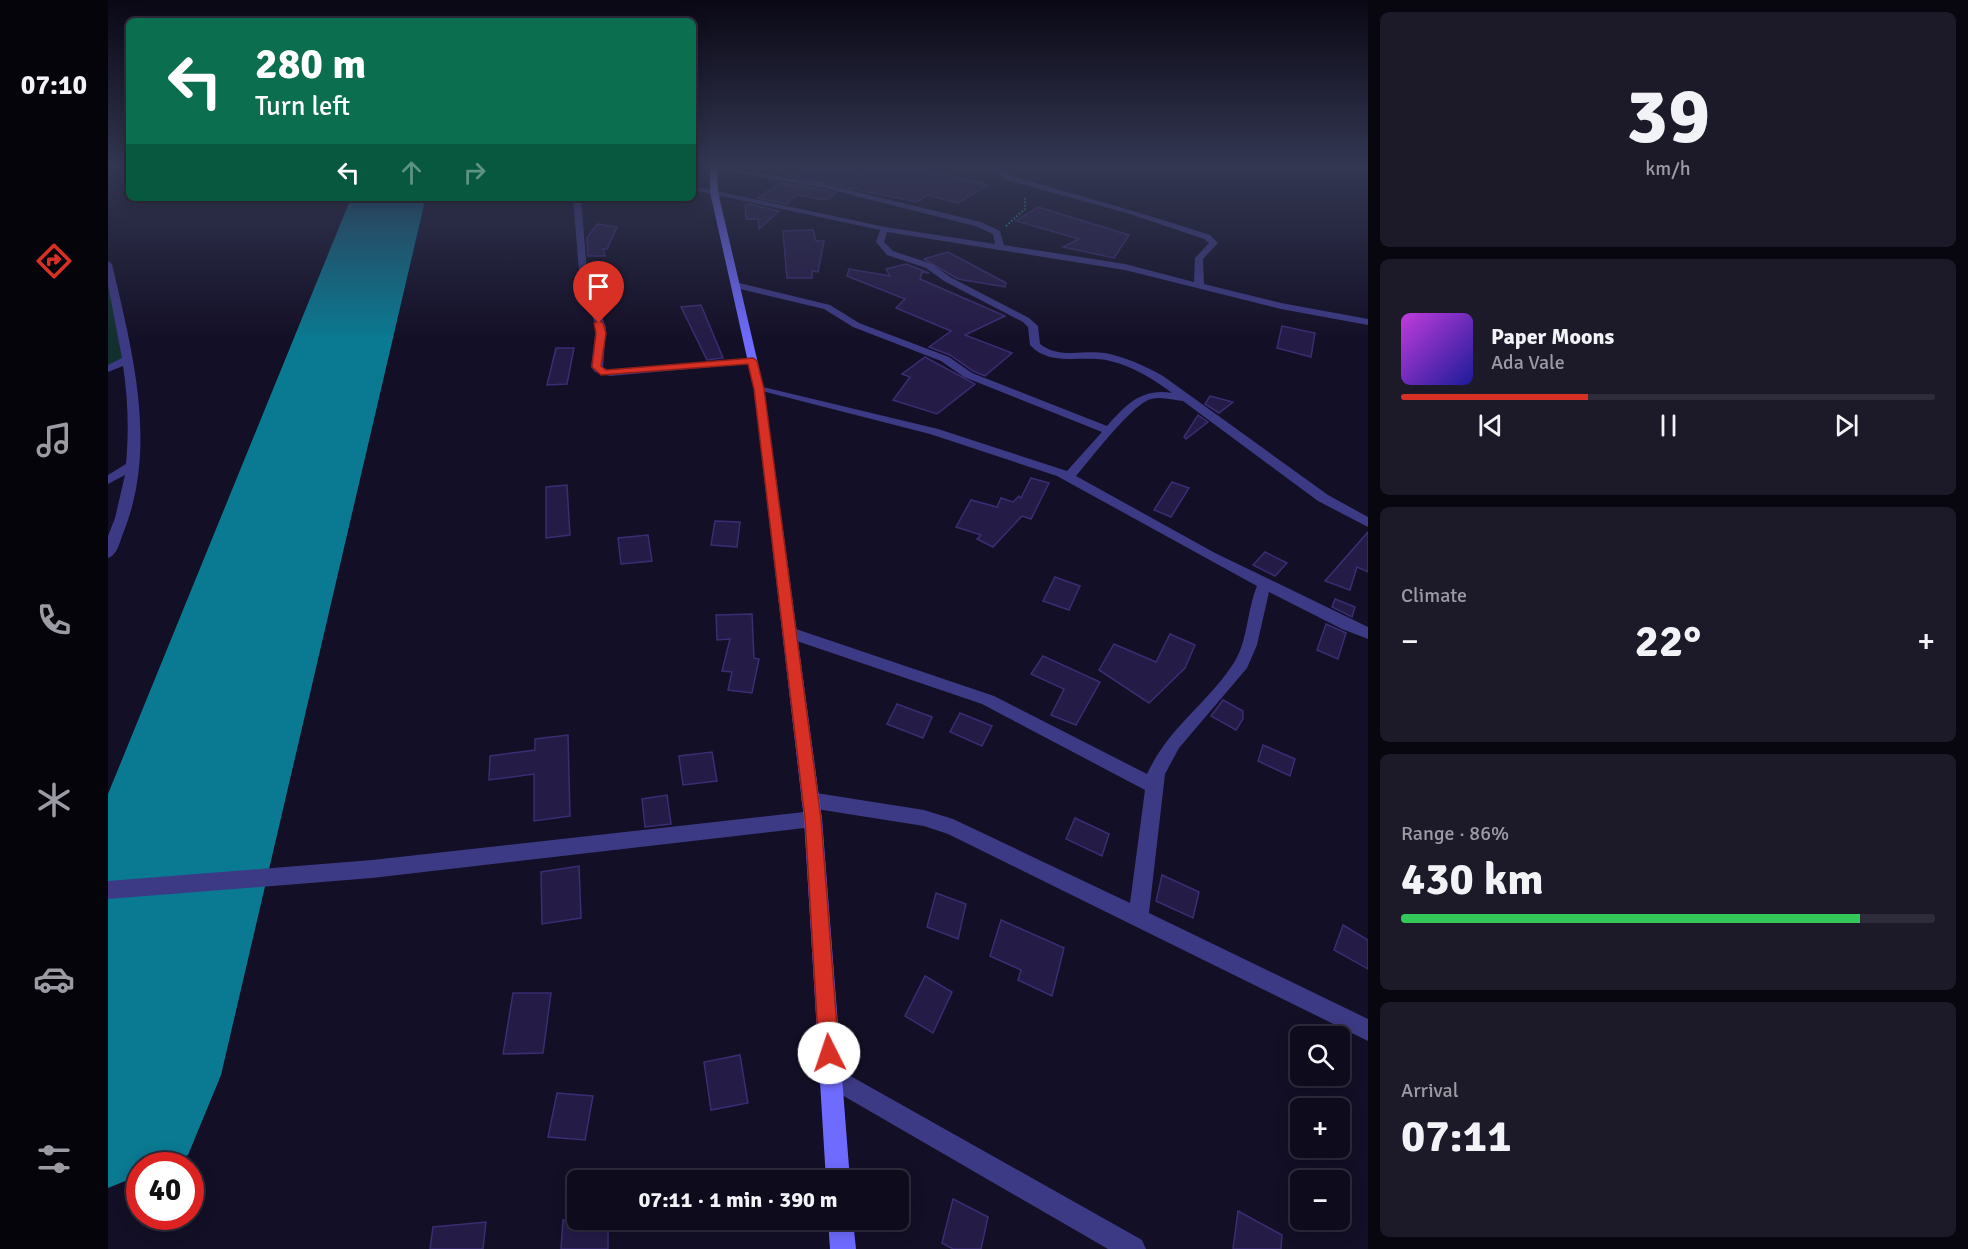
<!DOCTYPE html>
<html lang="en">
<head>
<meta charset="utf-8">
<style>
	:root { --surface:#0e0b1c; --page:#1c1929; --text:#f1f3f6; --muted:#9b9ba3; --line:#2e2b3b; --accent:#d93025 }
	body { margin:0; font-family:Signika,sans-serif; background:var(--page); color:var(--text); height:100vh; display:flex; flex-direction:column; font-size:22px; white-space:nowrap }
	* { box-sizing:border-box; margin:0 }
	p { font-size:20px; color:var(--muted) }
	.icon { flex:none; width:33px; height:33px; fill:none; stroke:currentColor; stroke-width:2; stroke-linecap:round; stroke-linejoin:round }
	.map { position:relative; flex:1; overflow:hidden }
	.details { display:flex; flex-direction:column; gap:12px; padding:12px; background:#08060f; width:600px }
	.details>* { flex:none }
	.guide { position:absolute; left:18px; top:18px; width:570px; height:183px; border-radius:9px; box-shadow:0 3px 15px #0003,0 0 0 2px var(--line); background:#0b6e4f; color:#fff; overflow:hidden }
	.buttons { position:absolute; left:1182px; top:1026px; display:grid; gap:12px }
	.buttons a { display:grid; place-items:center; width:60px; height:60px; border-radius:9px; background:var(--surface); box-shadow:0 3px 15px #0003,0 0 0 2px var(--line); font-size:30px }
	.speed { position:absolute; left:18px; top:1152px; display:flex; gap:12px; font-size:30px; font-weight:700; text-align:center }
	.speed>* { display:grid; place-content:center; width:78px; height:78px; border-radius:50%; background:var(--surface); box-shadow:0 3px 15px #0003,0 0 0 2px var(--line); line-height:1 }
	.speed .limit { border:9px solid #d22; background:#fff; color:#111 }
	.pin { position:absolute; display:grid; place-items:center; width:51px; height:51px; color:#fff; margin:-62px -26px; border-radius:50% 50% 50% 0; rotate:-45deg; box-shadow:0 0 6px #0007 }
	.pin .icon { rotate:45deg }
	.me { position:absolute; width:66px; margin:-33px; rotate:356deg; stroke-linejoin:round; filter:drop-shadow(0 0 4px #0008) }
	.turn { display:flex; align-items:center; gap:21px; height:126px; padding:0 30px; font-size:27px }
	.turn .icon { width:78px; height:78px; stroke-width:2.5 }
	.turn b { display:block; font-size:42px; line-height:51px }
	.lanes { display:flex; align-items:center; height:57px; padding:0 30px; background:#0003; justify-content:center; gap:30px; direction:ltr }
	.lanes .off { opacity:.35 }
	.big { font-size:45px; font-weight:800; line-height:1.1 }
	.details .tile { flex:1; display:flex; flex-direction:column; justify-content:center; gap:9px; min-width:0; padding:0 21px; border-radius:9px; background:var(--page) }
	.details .dial { align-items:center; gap:0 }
	.dial b { font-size:78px; line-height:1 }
	.song { display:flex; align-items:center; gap:18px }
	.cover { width:72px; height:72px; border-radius:9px; background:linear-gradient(135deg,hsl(290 70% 55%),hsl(240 70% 35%)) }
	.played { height:6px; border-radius:3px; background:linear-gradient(90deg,var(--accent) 35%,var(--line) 35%) }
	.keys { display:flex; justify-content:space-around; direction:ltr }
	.heat { display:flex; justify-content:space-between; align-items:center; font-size:33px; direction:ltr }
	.charge { height:9px; border-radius:4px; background:linear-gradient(90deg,#34c759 86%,var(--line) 0) }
	.trip { position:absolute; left:459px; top:1170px; width:342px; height:60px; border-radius:9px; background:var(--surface); box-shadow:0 3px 15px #0003,0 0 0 2px var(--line); font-weight:800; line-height:60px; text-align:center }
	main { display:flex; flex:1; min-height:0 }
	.tab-bar { display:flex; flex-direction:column; width:108px; justify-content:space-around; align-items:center; background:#06040b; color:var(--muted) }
	.tab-bar .icon { width:42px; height:42px }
	.tab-bar .on { color:var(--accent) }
	.tab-bar b { font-size:27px; color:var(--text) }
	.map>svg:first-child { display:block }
</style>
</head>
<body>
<main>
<nav class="tab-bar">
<b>07:10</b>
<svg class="icon on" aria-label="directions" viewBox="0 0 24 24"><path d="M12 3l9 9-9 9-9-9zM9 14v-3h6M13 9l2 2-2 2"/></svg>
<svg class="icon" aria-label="music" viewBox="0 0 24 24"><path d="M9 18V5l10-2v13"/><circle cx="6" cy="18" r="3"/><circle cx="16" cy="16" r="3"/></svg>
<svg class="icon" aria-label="phone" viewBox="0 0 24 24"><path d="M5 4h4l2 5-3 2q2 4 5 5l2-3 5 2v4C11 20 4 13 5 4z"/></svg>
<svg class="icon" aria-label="climate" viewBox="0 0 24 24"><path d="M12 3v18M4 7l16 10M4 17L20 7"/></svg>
<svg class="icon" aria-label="car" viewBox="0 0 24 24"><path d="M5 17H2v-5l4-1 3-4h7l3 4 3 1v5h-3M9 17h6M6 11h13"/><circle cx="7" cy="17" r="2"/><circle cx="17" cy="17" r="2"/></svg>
<svg class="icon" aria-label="filters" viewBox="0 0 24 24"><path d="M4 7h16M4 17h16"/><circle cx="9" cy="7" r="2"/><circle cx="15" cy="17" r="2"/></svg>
</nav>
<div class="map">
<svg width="1260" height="1249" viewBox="0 0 1260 1249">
	<rect width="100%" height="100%" fill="#130f26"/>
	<polygon fill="#12302f" points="0,271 20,357 0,367"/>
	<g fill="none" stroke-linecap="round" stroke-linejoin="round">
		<polygon fill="#0a7a92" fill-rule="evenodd" points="243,198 311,198 316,205 113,1075 80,1155 55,1166 32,1166 32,1175 0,1188 0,794"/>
	</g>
	<g fill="#241b47" stroke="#3b2d73" stroke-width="1.5">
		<polygon points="704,165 721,165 758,172 759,165 800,165 880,185 850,203 819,195 809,202 681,176"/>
		<polygon points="672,183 716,190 728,193 717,200 688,195 678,204 650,198"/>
		<polygon points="640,204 671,211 651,229 650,219 638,219 637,206"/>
		<polygon points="930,207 1021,235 1006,258 955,247 971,239 908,221"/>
		<polygon points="489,224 509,227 499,249 495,249 497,256 480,256 479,238"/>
		<polygon points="705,230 708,241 716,241 710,272 704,271 704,278 679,278 675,231"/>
		<polygon points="840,252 898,283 897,287 850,279 816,259"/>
		<polygon points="798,264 821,273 814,272 812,279 897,316 857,335 904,353 877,376 865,371 842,355 821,347 843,331 788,308 797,299 739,276 741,269 782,276 778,269"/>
		<polygon points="593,305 615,358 599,360 573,307"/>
		<polygon points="1174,326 1207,333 1203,357 1169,348"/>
		<polygon points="448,348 466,348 459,384 439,385"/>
		<polygon points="817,357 867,384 829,414 785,400 802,377 794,374"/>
		<polygon points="1102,396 1125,402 1111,413 1097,404"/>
		<polygon points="1090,415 1100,422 1078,439 1076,437"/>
		<polygon points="923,478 941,483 923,519 914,516 885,547 869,539 873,535 848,527 863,500 889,507 893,498 905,502 911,496 913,498"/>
		<polygon points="1064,482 1081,488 1063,517 1046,510"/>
		<polygon points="459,485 462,535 438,538 438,487"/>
		<polygon points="607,521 632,522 629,547 603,545"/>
		<polygon points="1260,532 1260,572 1249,567 1242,590 1217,581"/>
		<polygon points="540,535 544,561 513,564 510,538"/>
		<polygon points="1157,552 1179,563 1167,576 1145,565"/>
		<polygon points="947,577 972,586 961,610 935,601"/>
		<polygon points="1227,599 1247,607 1244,617 1224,607"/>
		<polygon points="644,614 646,658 651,659 644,693 620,690 624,672 614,671 622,639 609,640 608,615"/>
		<polygon points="1218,624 1238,633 1230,659 1209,650"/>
		<polygon points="1062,634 1087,645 1077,668 1041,703 991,670 1006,644 1048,662"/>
		<polygon points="935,656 992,682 968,725 943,715 956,689 923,674"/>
		<polygon points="1115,700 1135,711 1135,719 1128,730 1103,716"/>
		<polygon points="789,704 824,717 815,738 779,724"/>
		<polygon points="852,713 884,726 874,746 842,732"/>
		<polygon points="460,735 462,816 426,821 426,774 381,780 382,756 427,750 427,739"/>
		<polygon points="1155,745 1187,759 1182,776 1150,761"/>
		<polygon points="604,752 609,781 575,785 571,756"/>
		<polygon points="559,795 563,824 537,827 534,799"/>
		<polygon points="967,818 1001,834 994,856 958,839"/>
		<polygon points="471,866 473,918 434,924 433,872"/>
		<polygon points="1054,875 1091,892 1085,918 1048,901"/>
		<polygon points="828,893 858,904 850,939 819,927"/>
		<polygon points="893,920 956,948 944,996 910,980 913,970 882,956"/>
		<polygon points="1235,925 1260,940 1260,969 1226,950"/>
		<polygon points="817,976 844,992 825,1033 797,1016"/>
		<polygon points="405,993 443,993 435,1053 395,1054"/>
		<polygon points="632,1055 640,1103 603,1110 596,1062"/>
		<polygon points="449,1093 485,1096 477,1140 440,1137"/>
		<polygon points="845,1199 880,1217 873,1249 845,1249 834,1243"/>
		<polygon points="1130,1211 1174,1235 1173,1249 1125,1249"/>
		<polygon points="455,1220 500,1220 500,1249 453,1249"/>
		<polygon points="378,1222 375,1249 322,1249 325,1227"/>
	</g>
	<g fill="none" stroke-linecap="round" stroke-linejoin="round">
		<polyline stroke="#2fb8b0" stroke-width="2" stroke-dasharray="1.5 2" stroke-linecap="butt" points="898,226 917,209 917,196"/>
		<g fill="#3d3a85" fill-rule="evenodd">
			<path d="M872,165C887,165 897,174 911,178C975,197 1039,214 1102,235L1110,243L1095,259L1096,284L1173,303L1260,319V325L1173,309L1017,270L779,232L776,242L785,251L824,264L842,277L921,318L930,326L932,344C951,359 975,350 997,353C1018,357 1037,366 1055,376L1220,495L1260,517V527L1210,501L1075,401C1065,400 1053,396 1043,399C1024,404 983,459 968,476L1107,553L1260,627V639L1234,629L1161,592L1149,645L1139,668L1071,748L1057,774L1041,913L1260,1019V1041L840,834L816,826L702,808L696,805L693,800L696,795L702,792L816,810L845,819L1022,903L1037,790L874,704L677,637L674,633L682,627L886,696L1039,774C1062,725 1100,704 1127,661C1140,639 1139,610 1149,586L949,476L822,434L646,389L651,386L830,429L959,471L994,432L856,377L833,361L745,327L716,309L624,287V283L627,282L722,305L751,323L841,357L864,373L999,426C1018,405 1033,388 1064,393C1045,379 1025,366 1002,361C976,354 943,368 922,345L920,327L915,322L836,281L818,268L779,255L768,242L772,230L585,190V186L777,227L887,244L885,234L867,226L716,188L601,168L605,166L716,184L873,222L892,231L896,245L1017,264L1086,282L1087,258L1101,243L1096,239L1019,213L902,181Z"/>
			<polygon points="465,198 473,198 479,271 498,328 495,368 502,370 645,358 650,361 649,363 502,376 487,372 483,367 488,328 471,271"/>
			<path d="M0,261L4,264C24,350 50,445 16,531C12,540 10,555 0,558V536L7,518L17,475L0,484V475L18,464C21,431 20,398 15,366L0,372V365L14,358L0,285Z"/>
			<polygon points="705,811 711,813 714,819 711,825 705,827 264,878 0,899 0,881 264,860"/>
			<polygon points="723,1065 1034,1240 1038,1249 1000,1249 715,1084 712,1076 715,1068"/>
		</g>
		<g fill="#6f6bff" fill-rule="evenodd">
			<polygon points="602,165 609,165 610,192 656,389 714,819 742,1180 718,1180 696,819 646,389 602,192"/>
			<polygon points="720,1220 745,1220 748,1249 722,1249"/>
		</g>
	</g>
	<linearGradient id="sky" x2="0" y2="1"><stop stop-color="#0a0815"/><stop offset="0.49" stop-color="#333752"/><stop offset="1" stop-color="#333752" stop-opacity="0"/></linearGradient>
	<rect width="1260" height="340" fill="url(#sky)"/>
	<polygon fill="#d93025" stroke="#8d1f18" stroke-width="1.5" points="491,320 495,323 498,333 493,366 498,370 645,358 649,361 656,389 713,819 731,1053 728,1060 721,1063 714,1060 711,1053 697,819 646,389 640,364 493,375 484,367 488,333 486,323"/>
</svg>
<div class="buttons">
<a><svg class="icon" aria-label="search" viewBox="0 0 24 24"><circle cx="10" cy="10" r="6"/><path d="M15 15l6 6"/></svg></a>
<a>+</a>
<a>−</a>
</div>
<div class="speed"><div class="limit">40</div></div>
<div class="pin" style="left:491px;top:323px;background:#d93025"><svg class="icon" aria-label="arrive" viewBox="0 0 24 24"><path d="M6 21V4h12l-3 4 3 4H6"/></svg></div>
<svg class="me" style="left:721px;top:1053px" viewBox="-20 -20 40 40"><circle r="19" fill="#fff"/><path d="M0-13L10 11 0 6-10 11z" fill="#d93025"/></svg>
<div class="trip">07:11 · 1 min · 390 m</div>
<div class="guide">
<div class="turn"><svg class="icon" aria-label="left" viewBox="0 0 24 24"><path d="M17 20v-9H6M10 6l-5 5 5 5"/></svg><div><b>280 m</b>Turn left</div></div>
<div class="lanes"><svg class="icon" aria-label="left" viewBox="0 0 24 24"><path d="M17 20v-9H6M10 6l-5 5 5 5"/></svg><svg class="icon off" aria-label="ahead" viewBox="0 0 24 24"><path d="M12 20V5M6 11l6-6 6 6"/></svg><svg class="icon off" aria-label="right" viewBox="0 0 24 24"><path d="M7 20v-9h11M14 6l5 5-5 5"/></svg></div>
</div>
</div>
<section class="details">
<div class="tile dial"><b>39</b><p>km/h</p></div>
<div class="tile">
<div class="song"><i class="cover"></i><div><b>Paper Moons</b><p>Ada Vale</p></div></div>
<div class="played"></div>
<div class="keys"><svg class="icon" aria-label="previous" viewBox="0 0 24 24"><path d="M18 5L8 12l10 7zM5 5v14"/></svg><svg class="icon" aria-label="pause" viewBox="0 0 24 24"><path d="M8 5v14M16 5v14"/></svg><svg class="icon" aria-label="next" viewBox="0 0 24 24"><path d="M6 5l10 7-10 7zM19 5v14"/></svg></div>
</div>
<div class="tile"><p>Climate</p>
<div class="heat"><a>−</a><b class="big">22°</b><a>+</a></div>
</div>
<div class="tile"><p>Range · 86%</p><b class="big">430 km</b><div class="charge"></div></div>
<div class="tile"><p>Arrival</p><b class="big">07:11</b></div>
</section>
</main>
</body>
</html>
